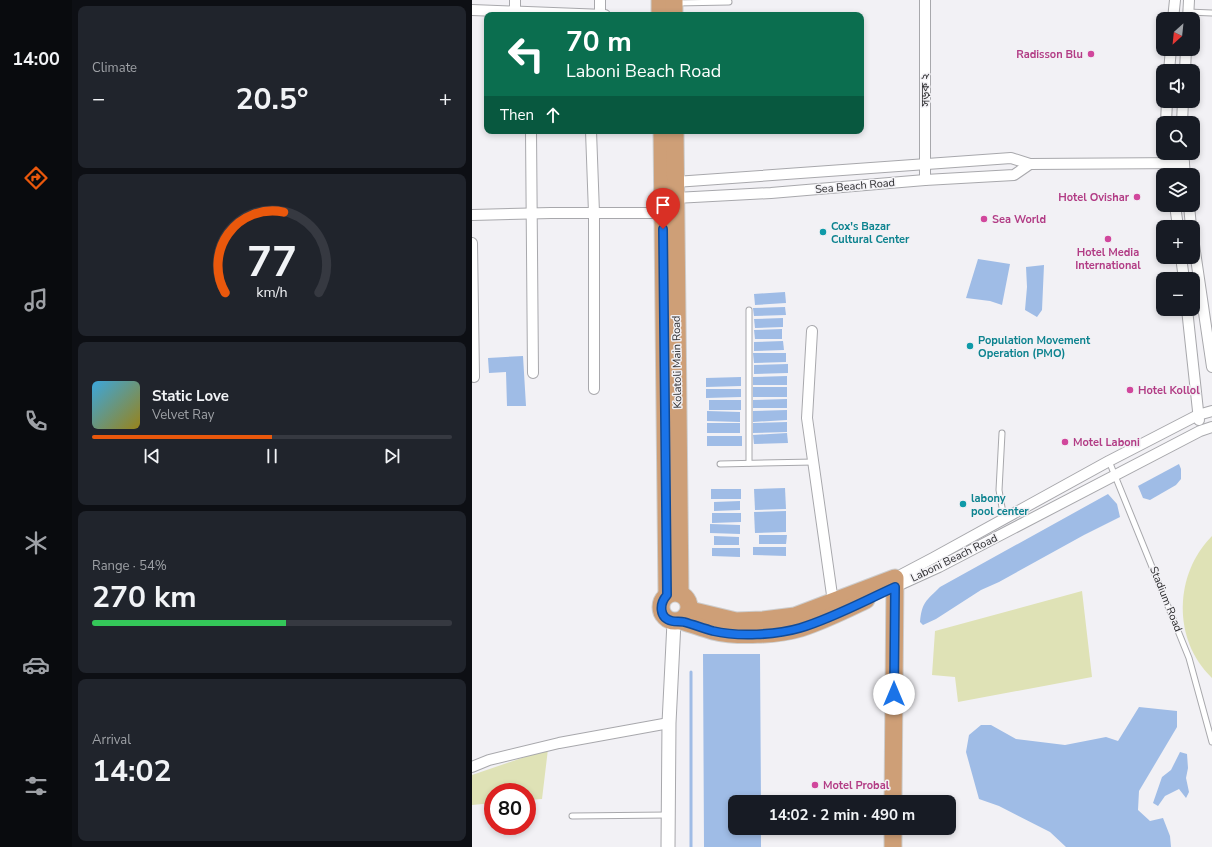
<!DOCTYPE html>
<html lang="en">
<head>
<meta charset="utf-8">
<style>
	:root { --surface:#171b24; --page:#20242c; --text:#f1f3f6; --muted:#9ea1a6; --line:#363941; --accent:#ea580c }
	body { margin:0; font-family:"Nunito Sans","Noto Sans Bengali",sans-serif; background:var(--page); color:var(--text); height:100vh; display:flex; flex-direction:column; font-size:15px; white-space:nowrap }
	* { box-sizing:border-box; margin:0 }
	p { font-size:13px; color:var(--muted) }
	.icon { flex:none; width:22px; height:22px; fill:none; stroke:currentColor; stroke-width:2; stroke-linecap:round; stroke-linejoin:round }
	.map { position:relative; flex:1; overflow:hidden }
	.sheet { display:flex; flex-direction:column; gap:6px; padding:6px; background:#0d0f14; width:400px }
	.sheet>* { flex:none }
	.hud { position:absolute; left:12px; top:12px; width:380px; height:122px; border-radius:8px; box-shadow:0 2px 6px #0003; background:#0b6e4f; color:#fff; overflow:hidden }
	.needle { width:26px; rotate:207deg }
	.controls { position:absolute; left:684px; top:12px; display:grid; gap:8px }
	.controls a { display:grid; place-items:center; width:44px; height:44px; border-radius:8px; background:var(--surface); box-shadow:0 2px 6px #0003; font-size:20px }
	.speed { position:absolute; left:12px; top:783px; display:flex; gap:8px; font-size:20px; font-weight:700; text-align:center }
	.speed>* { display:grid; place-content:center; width:52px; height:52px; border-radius:50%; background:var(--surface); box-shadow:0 2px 6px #0003; line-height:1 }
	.speed .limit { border:6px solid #d22; background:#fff; color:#111 }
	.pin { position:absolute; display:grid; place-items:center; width:34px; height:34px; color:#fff; margin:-41px -17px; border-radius:50% 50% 50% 0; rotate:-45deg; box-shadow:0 0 4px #0007 }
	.pin .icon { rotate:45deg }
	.me { position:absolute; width:44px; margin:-22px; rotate:0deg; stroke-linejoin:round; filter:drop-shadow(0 0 3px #0008) }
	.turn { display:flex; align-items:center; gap:14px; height:84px; padding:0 16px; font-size:18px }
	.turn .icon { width:52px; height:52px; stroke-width:2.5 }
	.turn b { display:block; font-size:28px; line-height:34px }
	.then { display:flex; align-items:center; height:38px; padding:0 16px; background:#0003; gap:8px; font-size:15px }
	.big { font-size:30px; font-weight:700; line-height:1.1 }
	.sheet .tile { flex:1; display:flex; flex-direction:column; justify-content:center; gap:6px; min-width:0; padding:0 14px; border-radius:8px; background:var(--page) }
	.sheet .dial { align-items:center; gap:0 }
	.dial svg { height:104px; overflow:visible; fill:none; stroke:var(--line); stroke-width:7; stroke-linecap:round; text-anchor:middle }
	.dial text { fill:var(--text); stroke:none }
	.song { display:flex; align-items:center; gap:12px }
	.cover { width:48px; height:48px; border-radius:6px; background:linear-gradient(135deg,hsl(200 70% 55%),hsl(50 70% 35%)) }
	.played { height:4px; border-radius:2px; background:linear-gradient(90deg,var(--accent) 50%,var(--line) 50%) }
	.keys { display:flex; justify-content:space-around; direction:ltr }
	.heat { display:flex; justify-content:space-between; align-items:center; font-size:22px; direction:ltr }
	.charge { height:6px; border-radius:3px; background:linear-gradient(90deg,#34c759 54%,var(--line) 0) }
	.trip { position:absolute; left:256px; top:795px; width:228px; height:40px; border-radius:8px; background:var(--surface); box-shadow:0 2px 6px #0003; font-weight:700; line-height:40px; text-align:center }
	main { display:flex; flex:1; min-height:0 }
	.menu { display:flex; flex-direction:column; width:72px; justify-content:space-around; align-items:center; background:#090b0e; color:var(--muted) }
	.menu .icon { width:28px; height:28px }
	.menu .active { color:var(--accent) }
	.menu b { font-size:18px; color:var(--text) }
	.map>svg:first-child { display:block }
</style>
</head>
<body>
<main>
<nav class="menu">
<b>14:00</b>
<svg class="icon active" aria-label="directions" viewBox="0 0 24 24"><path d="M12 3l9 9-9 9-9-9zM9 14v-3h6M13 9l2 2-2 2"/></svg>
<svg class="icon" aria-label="music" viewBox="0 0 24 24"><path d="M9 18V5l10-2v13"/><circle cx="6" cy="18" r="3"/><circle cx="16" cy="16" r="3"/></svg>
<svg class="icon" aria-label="phone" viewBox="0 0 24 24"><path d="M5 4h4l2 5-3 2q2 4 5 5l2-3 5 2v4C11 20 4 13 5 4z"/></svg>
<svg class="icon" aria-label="climate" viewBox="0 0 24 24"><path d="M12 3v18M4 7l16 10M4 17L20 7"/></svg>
<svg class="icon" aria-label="car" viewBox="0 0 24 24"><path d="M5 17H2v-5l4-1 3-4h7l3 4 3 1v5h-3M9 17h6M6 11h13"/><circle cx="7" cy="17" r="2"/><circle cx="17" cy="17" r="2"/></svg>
<svg class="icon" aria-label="filters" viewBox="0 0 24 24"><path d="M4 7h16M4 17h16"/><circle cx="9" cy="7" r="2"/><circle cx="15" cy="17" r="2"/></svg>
</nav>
<section class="sheet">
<div class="tile"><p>Climate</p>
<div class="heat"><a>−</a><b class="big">20.5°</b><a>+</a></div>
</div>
<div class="tile dial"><svg viewBox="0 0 100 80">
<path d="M14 69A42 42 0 1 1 86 69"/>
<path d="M14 69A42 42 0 0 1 59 7" stroke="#ea580c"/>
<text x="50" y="56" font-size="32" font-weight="700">77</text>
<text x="50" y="72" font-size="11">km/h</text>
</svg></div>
<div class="tile">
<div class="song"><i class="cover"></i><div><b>Static Love</b><p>Velvet Ray</p></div></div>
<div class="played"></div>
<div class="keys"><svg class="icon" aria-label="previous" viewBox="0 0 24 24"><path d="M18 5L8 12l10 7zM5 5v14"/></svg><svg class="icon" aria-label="pause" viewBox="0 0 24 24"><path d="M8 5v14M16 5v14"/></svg><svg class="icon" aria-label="next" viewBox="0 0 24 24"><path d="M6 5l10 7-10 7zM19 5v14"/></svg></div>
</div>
<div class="tile"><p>Range · 54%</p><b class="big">270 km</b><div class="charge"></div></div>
<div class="tile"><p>Arrival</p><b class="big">14:02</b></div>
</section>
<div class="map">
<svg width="740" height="847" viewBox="0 0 740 847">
	<rect width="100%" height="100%" fill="#f2f1f5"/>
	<g fill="#dfe2b6">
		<path d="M740,536V678C700,640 702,574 740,536Z"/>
		<polygon points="610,591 620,677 486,702 483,677 460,675 463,631"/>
		<polygon points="76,749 70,799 55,800 55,792 21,792 21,803 0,805 0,775"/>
	</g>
	<g fill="#9fbce6">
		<polygon points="506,259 538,264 530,305 518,301 494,298"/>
		<polygon points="572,265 570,310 565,317 553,310 555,287 554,267"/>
		<polygon points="313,292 314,303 283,305 282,294"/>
		<polygon points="313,307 314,315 282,316 281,308"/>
		<polygon points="311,318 311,327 283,328 282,319"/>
		<polygon points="310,329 310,339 283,339 282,330"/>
		<polygon points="311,341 312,350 282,351 282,342"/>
		<polygon points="281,353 314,353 314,362 282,363"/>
		<polygon points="51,356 54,406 35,406 34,372 17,373 16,358"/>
		<polygon points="316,364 316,373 282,374 282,365"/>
		<polygon points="315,376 315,385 281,385 281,377"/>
		<polygon points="269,377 269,386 234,387 234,378"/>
		<rect x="281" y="387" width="34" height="10"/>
		<polygon points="234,389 269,389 269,397 234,398"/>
		<polygon points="315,399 315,408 281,408 281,400"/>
		<rect x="237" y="400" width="32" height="10"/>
		<polygon points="315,410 315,420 281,422 281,411"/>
		<polygon points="235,411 268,412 268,422 235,421"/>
		<polygon points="315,422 315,432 281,433 281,423"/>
		<rect x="235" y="423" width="33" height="10"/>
		<polygon points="315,433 316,443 282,444 281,435"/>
		<rect x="235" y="436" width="35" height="10"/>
		<polygon points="707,464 709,469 709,479 704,485 678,500 671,498 666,486"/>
		<polygon points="313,488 314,509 283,510 282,489"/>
		<rect x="239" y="489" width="30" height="10"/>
		<path d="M636,494L645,504L648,517L612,535L527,582L509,590L464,619L451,625L448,622C450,602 454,601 468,587Z"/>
		<polygon points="268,501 268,510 242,511 242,502"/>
		<polygon points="314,511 314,532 283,533 282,512"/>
		<polygon points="240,513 269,513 269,522 240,523"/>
		<polygon points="238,524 268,525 268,534 238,533"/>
		<polygon points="287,535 315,535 314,544 287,544"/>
		<polygon points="242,536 267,537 267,545 242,545"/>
		<polygon points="281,547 314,547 314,556 281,555"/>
		<polygon points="240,548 268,548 268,557 240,556"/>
		<polygon points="231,654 288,654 289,802 263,802 263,828 289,828 289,847 232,847"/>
		<polygon points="667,707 705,711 705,727 667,791 666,810 678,821 691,818 698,836 699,847 594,847 578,832 527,806 507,799 494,752 497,735 509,725 519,725 544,739 593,745 634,737 646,741"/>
		<polygon points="708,752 715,754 716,768 714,778 717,792 714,798 707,789 693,796 686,806 681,803 690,777 699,770"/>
	</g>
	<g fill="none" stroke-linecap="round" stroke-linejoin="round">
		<polyline stroke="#9fbce6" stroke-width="3" points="219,847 219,672"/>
		<defs>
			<g id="service">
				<polyline points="204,3 257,2"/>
				<polyline points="716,12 740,13"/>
				<polyline points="277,310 277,463"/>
				<polyline points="530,433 527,490 532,519"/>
				<polyline points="637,461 717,658 740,742"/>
				<polyline points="248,464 342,462"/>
				<polyline points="100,816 195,815"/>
			</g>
			<g id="minor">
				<polyline points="43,0 43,11"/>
				<polyline points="128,0 128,15"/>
				<polyline points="0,10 133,15"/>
				<polyline points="701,19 703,0"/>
				<polyline points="716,19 717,0"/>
				<polyline points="697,71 699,49"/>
				<polyline points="713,71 714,49"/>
				<polyline points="694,123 695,101"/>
				<polyline points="710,123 711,101"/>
				<polyline points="59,131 61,373"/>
				<polyline points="119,131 122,213 122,389"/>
				<polyline points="696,153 699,175"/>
				<polyline points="711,153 713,175"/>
				<polyline points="453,180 453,0"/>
				<polyline points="203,182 539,158 558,164 712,163"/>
				<polyline points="203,198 299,193 453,180 542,175 558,164"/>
				<polyline points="703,205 706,227"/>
				<polyline points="717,205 719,227"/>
				<polyline points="0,215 79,213 191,213"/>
				<polyline points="721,238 740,367"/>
				<polyline points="0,243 2,377"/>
				<polyline points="709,257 712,279"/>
				<polyline points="715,309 727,420"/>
				<polyline points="340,331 335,418 361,602"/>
				<polyline points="423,578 461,558 637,461 726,415 740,411"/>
				<polyline points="423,587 467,567 728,431 740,427"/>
				<polyline points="0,767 17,760 87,743 197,723"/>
			</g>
			<polyline id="tertiary" points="196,847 197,723 202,622"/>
			<g id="trunk">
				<polyline points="188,0 188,15"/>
				<polyline points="202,0 202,15"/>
				<polyline points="190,131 195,595"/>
				<polyline points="203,131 208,593"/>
				<circle cx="203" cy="607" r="14"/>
				<polyline points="218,610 264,621 291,620 323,616 423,578 421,802"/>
				<path d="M209,621C220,624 230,628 241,631C265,637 306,635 329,628C351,621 373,610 394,600"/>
				<polyline points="421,847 421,828"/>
			</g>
		</defs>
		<use href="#service" stroke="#a8a8ac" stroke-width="7"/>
		<use href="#minor" stroke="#a8a8ac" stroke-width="12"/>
		<use href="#tertiary" stroke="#a8a8ac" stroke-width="15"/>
		<use href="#trunk" stroke="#cdcdcd" stroke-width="19"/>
		<use href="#service" stroke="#fff" stroke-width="5"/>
		<use href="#minor" stroke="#fff" stroke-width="10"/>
		<use href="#tertiary" stroke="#fff" stroke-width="13"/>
		<use href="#trunk" stroke="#ce9f77" stroke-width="17"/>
	</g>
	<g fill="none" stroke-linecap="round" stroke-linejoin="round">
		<defs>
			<path id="route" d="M191,229L195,595C187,604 187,618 200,621C204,622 208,621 212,622C222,625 231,628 241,631C266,637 304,635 328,628C361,618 392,601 423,587L422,694"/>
		</defs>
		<use href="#route" stroke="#114b97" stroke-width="10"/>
		<use href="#route" stroke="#1a73e8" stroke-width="7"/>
	</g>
	<g fill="#d1479c" stroke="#f2f1f5" stroke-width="1.5">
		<circle cx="619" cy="54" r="4"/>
		<circle cx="665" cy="197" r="4"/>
		<circle cx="512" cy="219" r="4"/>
		<circle cx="636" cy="239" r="4"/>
		<circle cx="658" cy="390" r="4"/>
		<circle cx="593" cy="442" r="4"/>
		<circle cx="343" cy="785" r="4"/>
	</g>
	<g fill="#0f9aa8" stroke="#f2f1f5" stroke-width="1.5">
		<circle cx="351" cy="232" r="4"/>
		<circle cx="498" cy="346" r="4"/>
		<circle cx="491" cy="504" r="4"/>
	</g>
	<g text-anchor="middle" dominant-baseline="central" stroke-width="3" stroke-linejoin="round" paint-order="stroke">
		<g font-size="11" font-weight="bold" fill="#b23c85" stroke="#f2f1f5" text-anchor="start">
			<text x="611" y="54" text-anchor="end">Radisson Blu</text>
			<text x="657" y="197" text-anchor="end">Hotel Ovishar</text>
			<text x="520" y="219">Sea World</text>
			<text x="636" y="252" text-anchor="middle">Hotel Media<tspan x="636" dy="13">International</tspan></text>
			<text x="666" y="390">Hotel Kollol</text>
			<text x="601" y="442">Motel Laboni</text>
			<text x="351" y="785">Motel Probal</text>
		</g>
		<g font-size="11" fill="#2d2d2f" stroke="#f2f1f5">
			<text transform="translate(453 90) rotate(-90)">সড়ক ২</text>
			<text transform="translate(383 186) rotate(-5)">Sea Beach Road</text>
			<text transform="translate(205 362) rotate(-91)">Kolatoli Main Road</text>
			<text transform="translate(482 558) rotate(-26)">Laboni Beach Road</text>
			<text transform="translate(694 599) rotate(68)">Stadium Road</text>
		</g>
		<g font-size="11" font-weight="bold" fill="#0d838f" stroke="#f2f1f5" text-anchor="start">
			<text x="359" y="226">Cox's Bazar<tspan x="359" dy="13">Cultural Center</tspan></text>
			<text x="506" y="340">Population Movement<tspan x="506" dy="13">Operation (PMO)</tspan></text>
			<text x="499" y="498">labony<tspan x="499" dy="13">pool center</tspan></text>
		</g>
	</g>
</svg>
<div class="controls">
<a><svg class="needle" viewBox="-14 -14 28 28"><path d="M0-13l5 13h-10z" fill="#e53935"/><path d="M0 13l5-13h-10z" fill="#9ea1a6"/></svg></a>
<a><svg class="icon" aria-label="sound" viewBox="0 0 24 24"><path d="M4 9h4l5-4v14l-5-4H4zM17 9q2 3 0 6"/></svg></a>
<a><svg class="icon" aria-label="search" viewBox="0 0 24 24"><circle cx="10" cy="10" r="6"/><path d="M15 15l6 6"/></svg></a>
<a><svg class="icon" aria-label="layers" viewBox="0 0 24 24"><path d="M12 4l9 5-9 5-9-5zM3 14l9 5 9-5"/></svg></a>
<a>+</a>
<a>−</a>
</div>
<div class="speed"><div class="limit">80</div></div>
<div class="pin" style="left:191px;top:229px;background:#d93025"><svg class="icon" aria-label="arrive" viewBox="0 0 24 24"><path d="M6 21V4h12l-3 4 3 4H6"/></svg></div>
<svg class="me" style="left:422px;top:694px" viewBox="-20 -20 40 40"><circle r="19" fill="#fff"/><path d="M0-13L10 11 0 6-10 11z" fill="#1a73e8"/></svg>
<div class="trip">14:02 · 2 min · 490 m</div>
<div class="hud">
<div class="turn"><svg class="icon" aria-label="left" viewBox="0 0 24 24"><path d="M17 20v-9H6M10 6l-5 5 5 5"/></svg><div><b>70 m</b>Laboni Beach Road</div></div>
<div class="then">Then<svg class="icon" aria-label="ahead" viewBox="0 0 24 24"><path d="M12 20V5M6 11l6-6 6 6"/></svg></div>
</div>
</div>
</main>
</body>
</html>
